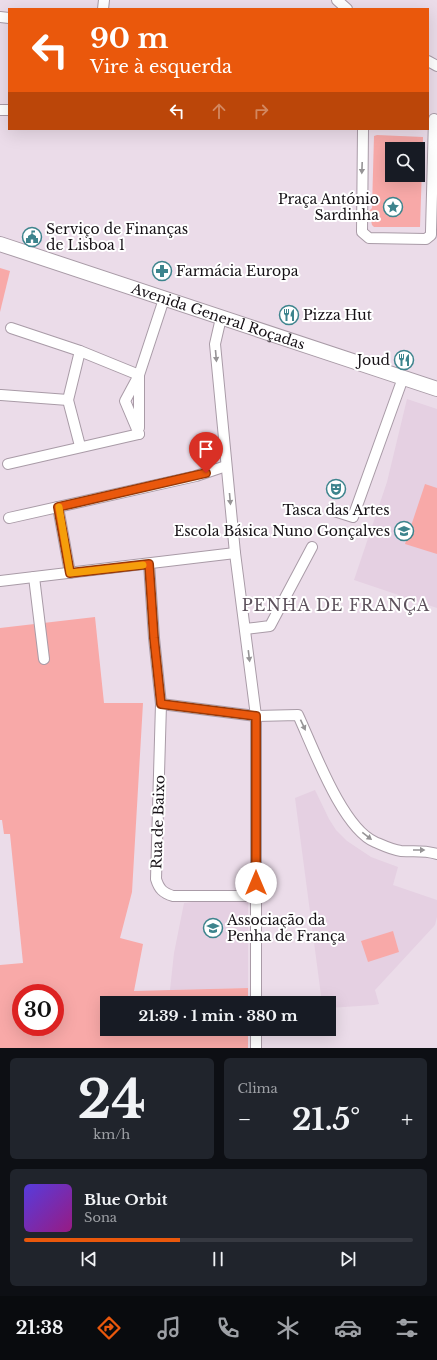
<!DOCTYPE html>
<html lang="pt">
<head>
<meta charset="utf-8">
<style>
	:root { --surface:#171b24; --page:#20242c; --text:#f1f3f6; --muted:#9ea1a6; --line:#363941; --accent:#ea580c }
	body { margin:0; font-family:"Libre Baskerville",serif; background:var(--page); color:var(--text); height:100vh; display:flex; flex-direction:column; font-size:15px; white-space:nowrap }
	* { box-sizing:border-box; margin:0 }
	p { font-size:13px; color:var(--muted) }
	.icon { flex:none; width:22px; height:22px; fill:none; stroke:currentColor; stroke-width:2; stroke-linecap:round; stroke-linejoin:round }
	.map { position:relative; height:1048px; overflow:hidden }
	.drawer { display:flex; flex-direction:column; gap:10px; padding:10px; background:#0d0f14; flex:1 }
	.drawer>* { flex:none }
	.banner { position:absolute; left:8px; top:8px; width:421px; height:122px; border-radius:0px; box-shadow:0 4px 16px #0002; background:#ea580c; color:#fff; overflow:hidden }
	.tools { position:absolute; left:385px; top:142px; display:grid; gap:8px }
	.tools a { display:grid; place-items:center; width:40px; height:40px; border-radius:0px; background:var(--surface); box-shadow:0 4px 16px #0002; font-size:20px }
	.speed { position:absolute; left:12px; top:984px; display:flex; gap:8px; font-size:20px; font-weight:700; text-align:center }
	.speed>* { display:grid; place-content:center; width:52px; height:52px; border-radius:50%; background:var(--surface); box-shadow:0 4px 16px #0002; line-height:1 }
	.speed .limit { border:6px solid #d22; background:#fff; color:#111 }
	.pin { position:absolute; display:grid; place-items:center; width:34px; height:34px; color:#fff; margin:-41px -17px; border-radius:50% 50% 50% 0; rotate:-45deg; box-shadow:0 0 4px #0007 }
	.pin .icon { rotate:45deg }
	.me { position:absolute; width:44px; margin:-22px; rotate:0deg; stroke-linejoin:round; filter:drop-shadow(0 0 3px #0008) }
	.turn { display:flex; align-items:center; gap:14px; height:84px; padding:0 16px; font-size:18px }
	.turn .icon { width:52px; height:52px; stroke-width:2.5 }
	.turn b { display:block; font-size:28px; line-height:34px }
	.lanes { display:flex; align-items:center; height:38px; padding:0 16px; background:#0003; justify-content:center; gap:20px; direction:ltr }
	.lanes .off { opacity:.35 }
	.big { font-size:30px; font-weight:700; line-height:1.1 }
	.drawer .widget { flex:1; display:flex; flex-direction:column; justify-content:center; gap:6px; min-width:0; padding:0 14px; border-radius:6px; background:var(--page) }
	.drawer .dial { align-items:center; gap:0 }
	.dial b { font-size:52px; line-height:1 }
	.song { display:flex; align-items:center; gap:12px }
	.cover { width:48px; height:48px; border-radius:6px; background:linear-gradient(135deg,hsl(250 70% 55%),hsl(310 70% 35%)) }
	.played { height:4px; border-radius:2px; background:linear-gradient(90deg,var(--accent) 40%,var(--line) 40%) }
	.keys { display:flex; justify-content:space-around; direction:ltr }
	.heat { display:flex; justify-content:space-between; align-items:center; font-size:22px; direction:ltr }
	.drawer .tiles { flex:1; display:grid; gap:10px; grid-template-columns:1fr 1fr }
	.widget:last-child { grid-column:span 2 }
	.trip { position:absolute; left:100px; top:996px; width:236px; height:40px; border-radius:0px; background:var(--surface); box-shadow:0 4px 16px #0002; font-weight:700; line-height:40px; text-align:center }
	.tabs { display:flex; height:64px; justify-content:space-around; align-items:center; background:#090b0e; color:var(--muted) }
	.tabs .icon { width:28px; height:28px }
	.tabs .on { color:var(--accent) }
	.tabs b { font-size:18px; color:var(--text) }
	.map>svg:first-child { display:block }
</style>
</head>
<body>
<div class="map">
<svg width="437" height="1048" viewBox="0 0 437 1048">
	<rect width="100%" height="100%" fill="#ebdce9"/>
	<g fill="#e5d0e2">
		<polygon points="407,399 437,409 437,608 354,580 387,482"/>
		<polygon points="315,790 329,819 336,830 347,841 371,857 398,867 393,885 437,900 437,917 435,925 375,990 379,1004 374,1005 329,1008 329,1003 322,1003 295,798"/>
		<polygon points="208,900 248,901 248,988 170,990 174,953 184,903"/>
	</g>
	<g fill="#f8a9a8" fill-rule="evenodd">
		<path d="M377,135L423,137L420,227H374L372,225L369,211L372,208L374,136ZM392,149H418V175H392Z"/>
		<polygon points="0,268 10,271 0,312"/>
		<polygon points="425,484 437,488 437,554 405,544"/>
		<path d="M95,617L104,703H143L132,892L120,938L143,944L134,991L248,988V1003H107V1029H248V1048H0V965L23,963L10,834H4L2,820H0V628ZM21,993H55V1027H21Z"/>
		<polygon points="393,931 399,952 368,962 361,941"/>
	</g>
	<g fill="none" stroke-linecap="round" stroke-linejoin="round">
		<defs>
			<g id="street">
				<polyline points="337,0 347,9"/>
				<polyline points="103,9 104,0"/>
				<polyline points="0,17 9,18"/>
				<polyline points="428,61 437,66"/>
				<polyline points="0,110 9,110"/>
				<polyline points="363,129 362,232 369,238 426,239 431,235 431,231 434,119"/>
				<polyline points="221,318 215,344 235,553 256,716 256,1003"/>
				<polyline points="11,328 80,351 139,375 125,401 139,434"/>
				<polyline points="1,395 68,400"/>
				<polyline points="139,428 139,375 164,299"/>
				<polyline points="80,446 68,400 80,351"/>
				<polyline points="8,464 139,434"/>
				<polyline points="58,507 70,573"/>
				<polyline points="331,510 353,517 403,378"/>
				<polyline points="9,518 196,476 226,466"/>
				<path d="M149,564L154,638L161,704L156,879C159,889 163,893 173,896H256"/>
				<polyline points="34,577 44,659"/>
				<polyline points="0,581 235,553"/>
				<polyline points="245,629 270,626 312,547"/>
				<path d="M161,704L256,716L298,715C313,747 342,828 375,842C382,845 392,850 401,851C415,852 423,850 437,854"/>
				<polyline points="256,1029 256,1048"/>
			</g>
			<g id="secondary">
				<path id="s1" d="M0,244L437,389"/>
			</g>
		</defs>
		<use href="#street" stroke="#a99ba7" stroke-width="12"/>
		<use href="#secondary" stroke="#a99ba7" stroke-width="16"/>
		<use href="#street" stroke="#fff" stroke-width="10"/>
		<use href="#secondary" stroke="#fff" stroke-width="14"/>
	</g>
	<defs><path id="oneway-solid" d="M-6-.8H1V-3.2L6.5 0L1 3.2V.8H-6Z"/></defs>
	<g fill="#969496">
		<use href="#oneway-solid" transform="translate(362 168) rotate(92)"/>
		<use href="#oneway-solid" transform="translate(216 356) rotate(85)"/>
		<use href="#oneway-solid" transform="translate(230 499) rotate(85)"/>
		<use href="#oneway-solid" transform="translate(249 656) rotate(83)"/>
		<use href="#oneway-solid" transform="translate(303 725) rotate(65)"/>
		<use href="#oneway-solid" transform="translate(367 836) rotate(38)"/>
		<use href="#oneway-solid" transform="translate(419 850)"/>
	</g>
	<g fill="none" stroke-linecap="round" stroke-linejoin="round">
		<defs>
			<polyline id="route" points="206,473 58,507 70,573 149,564 154,638 161,704 256,716 256,883"/>
		</defs>
		<use href="#route" stroke="#983908" stroke-width="10"/>
		<use href="#route" stroke="#ea580c" stroke-width="7"/>
		<polyline stroke="#f59e0b" stroke-width="7" points="59,507 70,573 143,565"/>
	</g>
	<defs>
		<symbol id="sight-ring" viewBox="-11 -11 22 22"><circle r="9.5" fill="#fff" stroke="#3d848d" stroke-width="1.5"/><path d="M0-6L1.8-2.2L6-1.7L2.9 1.2L3.7 5.4L0 3.3L-3.7 5.4L-2.9 1.2L-6-1.7L-1.8-2.2Z" fill="#3d848d"/></symbol>
		<symbol id="civic-ring" viewBox="-11 -11 22 22"><circle r="9.5" fill="#fff" stroke="#3d848d" stroke-width="1.5"/><path d="M-.6-6.5H3V-4.5H.6V-3L4-1V1h2V6H-6V1h2V-1L-.6-3ZM-1.2 2.5V6h2.4V2.5Z" fill="#3d848d"/></symbol>
		<symbol id="pharmacy-ring" viewBox="-11 -11 22 22"><circle r="9.5" fill="#fff" stroke="#3d848d" stroke-width="1.5"/><path d="M-2-6h4v4h4v4h-4v4h-4v-4h-4v-4h4Z" fill="#3d848d"/></symbol>
		<symbol id="restaurant-ring" viewBox="-11 -11 22 22"><circle r="9.5" fill="#fff" stroke="#3d848d" stroke-width="1.5"/><path d="M-5-6h1v4h1v-4h1v4h1v-4h1v5L-1.5 .5V6h-2V.5L-5-1ZM5-6V6H3V1.5H1.5Q1.5-4 5-6Z" fill="#3d848d"/></symbol>
		<symbol id="theatre-ring" viewBox="-11 -11 22 22"><circle r="9.5" fill="#fff" stroke="#3d848d" stroke-width="1.5"/><path d="M-5-5.5Q0-4 5-5.5V0Q5 5 0 6Q-5 5-5 0ZM-3.3-2.5H-1v1.5H-3.3ZM1-2.5H3.3v1.5H1ZM-2.8 1Q0 5.5 2.8 1Z" fill="#3d848d"/></symbol>
		<symbol id="school-ring" viewBox="-11 -11 22 22"><circle r="9.5" fill="#fff" stroke="#3d848d" stroke-width="1.5"/><path d="M0-5L7-2L0 1L-7-2ZM-4 1L0 2.5L4 1V4Q0 6-4 4Z" fill="#3d848d"/></symbol>
	</defs>
	<g fill-rule="evenodd">
		<use href="#sight-ring" x="382" y="196" width="22" height="22"/>
		<use href="#civic-ring" x="21" y="226" width="22" height="22"/>
		<use href="#pharmacy-ring" x="151" y="260" width="22" height="22"/>
		<use href="#restaurant-ring" x="278" y="304" width="22" height="22"/>
		<use href="#restaurant-ring" x="393" y="349" width="22" height="22"/>
		<use href="#theatre-ring" x="325" y="478" width="22" height="22"/>
		<use href="#school-ring" x="393" y="520" width="22" height="22"/>
		<use href="#school-ring" x="202" y="917" width="22" height="22"/>
	</g>
	<g text-anchor="middle" dominant-baseline="central" stroke-width="4" stroke-linejoin="round" paint-order="stroke">
		<g font-size="14" fill="#161116" stroke="#fff" text-anchor="start">
			<text x="379" y="199" text-anchor="end">Praça António<tspan x="379" dy="16">Sardinha</tspan></text>
			<text x="46" y="229">Serviço de Finanças<tspan x="46" dy="16">de Lisboa 1</tspan></text>
			<text x="176" y="271">Farmácia Europa</text>
			<text x="303" y="315">Pizza Hut</text>
			<text x="390" y="360" text-anchor="end">Joud</text>
			<text x="336" y="510" text-anchor="middle">Tasca das Artes</text>
			<text x="390" y="531" text-anchor="end">Escola Básica Nuno Gonçalves</text>
			<text x="227" y="920">Associação da<tspan x="227" dy="16">Penha de França</tspan></text>
		</g>
		<g font-size="14" fill="#161116" stroke="#fff">
			<text stroke="none"><textPath href="#s1" startOffset="230">Avenida General Roçadas</textPath></text>
			<text transform="translate(158 822) rotate(-88)">Rua de Baixo</text>
		</g>
		<g font-size="16" letter-spacing="1" fill="#5e525d" stroke="#fff">
			<text x="336" y="605">PENHA DE FRANÇA</text>
		</g>
	</g>
</svg>
<div class="tools">
<a><svg class="icon" aria-label="search" viewBox="0 0 24 24"><circle cx="10" cy="10" r="6"/><path d="M15 15l6 6"/></svg></a>
</div>
<div class="speed"><div class="limit">30</div></div>
<div class="pin" style="left:206px;top:473px;background:#d93025"><svg class="icon" aria-label="arrive" viewBox="0 0 24 24"><path d="M6 21V4h12l-3 4 3 4H6"/></svg></div>
<svg class="me" style="left:256px;top:883px" viewBox="-20 -20 40 40"><circle r="19" fill="#fff"/><path d="M0-13L10 11 0 6-10 11z" fill="#ea580c"/></svg>
<div class="trip">21:39 · 1 min · 380 m</div>
<div class="banner">
<div class="turn"><svg class="icon" aria-label="left" viewBox="0 0 24 24"><path d="M17 20v-9H6M10 6l-5 5 5 5"/></svg><div><b>90 m</b>Vire à esquerda</div></div>
<div class="lanes"><svg class="icon" aria-label="left" viewBox="0 0 24 24"><path d="M17 20v-9H6M10 6l-5 5 5 5"/></svg><svg class="icon off" aria-label="ahead" viewBox="0 0 24 24"><path d="M12 20V5M6 11l6-6 6 6"/></svg><svg class="icon off" aria-label="right" viewBox="0 0 24 24"><path d="M7 20v-9h11M14 6l5 5-5 5"/></svg></div>
</div>
</div>
<section class="drawer">
<div class="tiles">
<div class="widget dial"><b>24</b><p>km/h</p></div>
<div class="widget"><p>Clima</p>
<div class="heat"><a>−</a><b class="big">21.5°</b><a>+</a></div>
</div>
<div class="widget">
<div class="song"><i class="cover"></i><div><b>Blue Orbit</b><p>Sona</p></div></div>
<div class="played"></div>
<div class="keys"><svg class="icon" aria-label="previous" viewBox="0 0 24 24"><path d="M18 5L8 12l10 7zM5 5v14"/></svg><svg class="icon" aria-label="pause" viewBox="0 0 24 24"><path d="M8 5v14M16 5v14"/></svg><svg class="icon" aria-label="next" viewBox="0 0 24 24"><path d="M6 5l10 7-10 7zM19 5v14"/></svg></div>
</div>
</div>
</section>
<nav class="tabs">
<b>21:38</b>
<svg class="icon on" aria-label="directions" viewBox="0 0 24 24"><path d="M12 3l9 9-9 9-9-9zM9 14v-3h6M13 9l2 2-2 2"/></svg>
<svg class="icon" aria-label="music" viewBox="0 0 24 24"><path d="M9 18V5l10-2v13"/><circle cx="6" cy="18" r="3"/><circle cx="16" cy="16" r="3"/></svg>
<svg class="icon" aria-label="phone" viewBox="0 0 24 24"><path d="M5 4h4l2 5-3 2q2 4 5 5l2-3 5 2v4C11 20 4 13 5 4z"/></svg>
<svg class="icon" aria-label="climate" viewBox="0 0 24 24"><path d="M12 3v18M4 7l16 10M4 17L20 7"/></svg>
<svg class="icon" aria-label="car" viewBox="0 0 24 24"><path d="M5 17H2v-5l4-1 3-4h7l3 4 3 1v5h-3M9 17h6M6 11h13"/><circle cx="7" cy="17" r="2"/><circle cx="17" cy="17" r="2"/></svg>
<svg class="icon" aria-label="filters" viewBox="0 0 24 24"><path d="M4 7h16M4 17h16"/><circle cx="9" cy="7" r="2"/><circle cx="15" cy="17" r="2"/></svg>
</nav>
</body>
</html>
